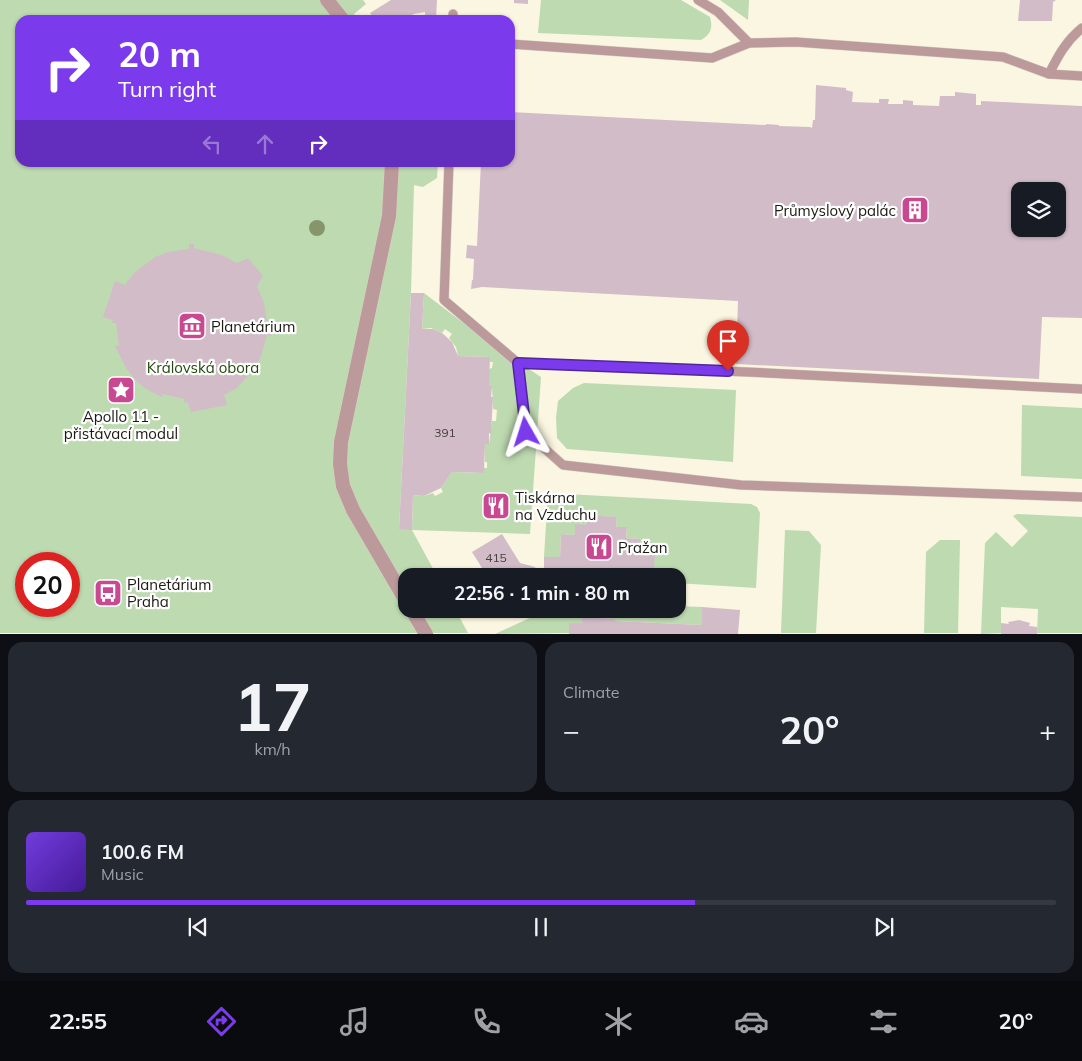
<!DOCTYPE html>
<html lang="en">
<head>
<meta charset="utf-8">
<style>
	:root { --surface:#171b24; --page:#242831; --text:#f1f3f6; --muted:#9ea1a6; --line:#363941; --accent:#7c3aed }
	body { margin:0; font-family:Mulish,sans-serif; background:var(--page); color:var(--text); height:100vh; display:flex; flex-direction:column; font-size:19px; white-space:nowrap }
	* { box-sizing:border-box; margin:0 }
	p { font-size:16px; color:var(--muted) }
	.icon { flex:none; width:28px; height:28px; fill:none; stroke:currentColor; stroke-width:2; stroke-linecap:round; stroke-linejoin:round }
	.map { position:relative; height:634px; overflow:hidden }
	.sheet { display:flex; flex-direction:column; gap:8px; padding:8px; background:#0d0f14; flex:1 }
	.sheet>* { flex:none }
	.guide { position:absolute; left:15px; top:15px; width:500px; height:152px; border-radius:15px; box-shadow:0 1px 4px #0004; background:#7c3aed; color:#fff; overflow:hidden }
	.buttons { position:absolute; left:1011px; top:182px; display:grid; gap:10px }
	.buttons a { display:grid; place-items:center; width:55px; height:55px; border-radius:10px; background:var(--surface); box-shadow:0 1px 4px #0004; font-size:25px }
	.speed { position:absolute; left:15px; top:552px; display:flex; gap:10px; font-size:25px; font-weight:700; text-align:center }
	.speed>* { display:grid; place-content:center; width:65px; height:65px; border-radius:50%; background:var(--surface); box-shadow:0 1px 4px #0004; line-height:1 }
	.speed .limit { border:8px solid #d22; background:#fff; color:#111 }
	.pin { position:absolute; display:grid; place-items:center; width:42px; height:42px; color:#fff; margin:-51px -21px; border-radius:50% 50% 50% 0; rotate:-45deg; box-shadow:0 0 5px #0007 }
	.pin .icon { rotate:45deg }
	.me { position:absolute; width:55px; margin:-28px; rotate:354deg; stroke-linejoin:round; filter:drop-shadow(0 0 4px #0008) }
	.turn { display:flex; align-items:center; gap:18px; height:105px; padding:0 20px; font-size:22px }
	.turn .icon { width:65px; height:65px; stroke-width:2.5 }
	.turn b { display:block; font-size:35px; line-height:42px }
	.lanes { display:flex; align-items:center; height:48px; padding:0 20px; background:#0003; justify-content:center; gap:25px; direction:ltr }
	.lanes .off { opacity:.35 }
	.big { font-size:38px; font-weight:700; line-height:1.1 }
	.sheet .tile { flex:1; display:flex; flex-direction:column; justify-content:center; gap:8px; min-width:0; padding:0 18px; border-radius:15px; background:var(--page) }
	.sheet .dial { align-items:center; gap:0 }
	.dial b { font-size:65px; line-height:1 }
	.song { display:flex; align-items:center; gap:15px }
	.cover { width:60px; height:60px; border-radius:8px; background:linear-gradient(135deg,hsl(260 70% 55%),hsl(260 70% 35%)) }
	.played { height:5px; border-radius:2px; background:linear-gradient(90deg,var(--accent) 65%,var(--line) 65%) }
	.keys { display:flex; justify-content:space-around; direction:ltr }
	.heat { display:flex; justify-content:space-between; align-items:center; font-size:28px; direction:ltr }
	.sheet .tiles { flex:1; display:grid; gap:8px; grid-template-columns:1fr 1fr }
	.tile:last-child { grid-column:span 2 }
	.trip { position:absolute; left:398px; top:568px; width:288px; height:50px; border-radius:15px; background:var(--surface); box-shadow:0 1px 4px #0004; font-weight:700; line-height:50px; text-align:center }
	.tabs { display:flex; height:80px; justify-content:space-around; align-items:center; background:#090b0e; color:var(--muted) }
	.tabs .icon { width:35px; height:35px }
	.tabs .current { color:var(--accent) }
	.tabs b { font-size:22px; color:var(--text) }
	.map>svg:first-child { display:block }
</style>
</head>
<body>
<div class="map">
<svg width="1082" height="634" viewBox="0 0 1082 634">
	<rect width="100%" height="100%" fill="#faf6e1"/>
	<g fill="#bedab1" fill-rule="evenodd">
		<path d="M0,0H363L366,4L354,14L359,20H20V162L438,163L437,178L423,187L414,185L411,293L399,529H412L413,495L424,496L433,493L435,496L443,492L441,488L452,472L484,473V468H487V462H485V444H489L492,421H496L497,410L493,409L492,387L489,386V369L492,368L493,362H490L489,357L458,356L456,347L449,338L452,334L445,329L442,333L431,328L422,329L424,293L495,347L541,377L530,534L412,530L437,576H406V609H455L468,633H0ZM26,564H69V606H26Z"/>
		<path d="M541,0H681L710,17C713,28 711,34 701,40L538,33Z"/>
		<polygon points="720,0 749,0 748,20"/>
		<polygon points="584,383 736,390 733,462 567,449 557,438 556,418 558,401 573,388"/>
		<polygon points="1022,405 1082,408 1082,479 1021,476"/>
		<polygon points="548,493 751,504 757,507 760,513 756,588 676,583 676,576 615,576 616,570 639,570 655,549 640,548 640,539 626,538 627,527 616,527 617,517 587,516 586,525 575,525 575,535 561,534 560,557 544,557"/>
		<polygon points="1017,514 1082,517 1082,633 1037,633 1038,609 1001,607 1001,633 981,634 985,543 996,532 1012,547 1028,531 1013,516"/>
		<polygon points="785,530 809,531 821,545 816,633 781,633"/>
		<polygon points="940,540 960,540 958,633 924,633 926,552"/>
		<polygon points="676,606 702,607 702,625 615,621 614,619 582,617 582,623 569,623 569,633 495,634 549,609 676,609"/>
	</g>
	<g fill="#d1bcc8" fill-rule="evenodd">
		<polygon points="391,0 437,0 436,19 425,19 425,12 414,14 399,20 376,20 370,13"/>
		<polygon points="514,0 528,0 528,4 514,3"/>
		<polygon points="1020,0 1056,0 1053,2 1052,21 1018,21"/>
		<path d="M816,85L846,88V90L853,92L852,102L879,103V99H889L888,104H903V100L913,101V105L939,106L940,96H955V92L976,94V105H981V101L1082,106V318L1042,317L1039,379L736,364L738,301L482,287L471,289L472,280H473L474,259L466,258L467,245L477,246L481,162H510V112L766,125V124L779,125V126L810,127L812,128L813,120H815ZM1020,191H1058V229H1020Z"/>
		<polygon points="189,244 194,244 194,248 222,255 237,263 248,258 263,276 257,286 264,303 268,329 272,330 272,336 267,335 261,356 255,368 237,388 224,395 227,405 191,412 188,403 184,402 184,399 163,394 162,397 148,390 137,382 126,368 115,346 119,345 116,323 112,323 113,320 103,317 115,281 125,285 134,273 155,257 168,252 189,249"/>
		<polygon points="411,293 424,293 422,329 433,329 442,333 452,342 458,356 490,357 489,386 492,386 491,397 493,397 491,434 489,433 489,444 485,444 484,473 452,472 441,488 424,496 413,495 412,530 399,529"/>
		<polygon points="587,515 617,517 616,527 627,527 626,538 640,539 640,548 655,549 654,571 616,570 615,576 559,576 559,569 544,568 544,557 560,557 561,534 575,535 575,524 586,525"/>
		<polygon points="502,534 520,563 535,567 538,576 487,576 472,552"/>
		<polygon points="702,607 740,610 738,634 569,634 569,623 582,623 582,617 615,619 615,621 702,625"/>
		<polygon points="1019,620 1030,623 1029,626 1037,627 1037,634 1001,634 1001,623 1009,624 1008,622"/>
	</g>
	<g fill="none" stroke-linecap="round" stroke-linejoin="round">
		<defs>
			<g id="service">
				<polyline points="698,0 718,12 749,43"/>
				<polyline points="453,14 453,20"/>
				<polyline points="510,44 712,58 749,43 796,42 1003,57 1049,74 1082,76"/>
				<path d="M1049,74C1058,56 1066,41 1082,28"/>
				<polyline points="449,162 444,300 518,363"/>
				<polyline points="1082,389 747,372 518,363 526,432 563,465 741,485 1082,497"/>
			</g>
			<g id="pedestrian">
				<polyline points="327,0 343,20"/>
				<polyline points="392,162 389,216 341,442 340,464 343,486 353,510 406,601"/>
				<polyline points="411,609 426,634"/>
			</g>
		</defs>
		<use href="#service" stroke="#d6d3c0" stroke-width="10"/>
		<use href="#pedestrian" stroke="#d6d3c0" stroke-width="15"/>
		<use href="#service" stroke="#bc9a9b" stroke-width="9"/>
		<use href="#pedestrian" stroke="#bc9a9b" stroke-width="14"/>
	</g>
	<circle fill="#85966c" cx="317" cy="228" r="8"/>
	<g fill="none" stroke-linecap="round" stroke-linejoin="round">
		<defs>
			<polyline id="route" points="526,432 518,363 728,371"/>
		</defs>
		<use href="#route" stroke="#51269a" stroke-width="12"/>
		<use href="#route" stroke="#7c3aed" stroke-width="9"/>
	</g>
	<defs>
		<symbol id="building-square" viewBox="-11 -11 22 22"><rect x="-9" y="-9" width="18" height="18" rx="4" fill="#c94892" stroke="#fff"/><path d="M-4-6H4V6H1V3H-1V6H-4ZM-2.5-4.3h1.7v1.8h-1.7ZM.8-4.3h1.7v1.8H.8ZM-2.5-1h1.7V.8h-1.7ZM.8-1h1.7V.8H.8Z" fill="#fff"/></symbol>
		<symbol id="museum-square" viewBox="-11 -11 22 22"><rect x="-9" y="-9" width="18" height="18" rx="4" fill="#c94892" stroke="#fff"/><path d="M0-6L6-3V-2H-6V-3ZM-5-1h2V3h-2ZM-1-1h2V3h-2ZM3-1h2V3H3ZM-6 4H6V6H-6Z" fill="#fff"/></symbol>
		<symbol id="sight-square" viewBox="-11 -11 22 22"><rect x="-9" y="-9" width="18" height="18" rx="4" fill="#c94892" stroke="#fff"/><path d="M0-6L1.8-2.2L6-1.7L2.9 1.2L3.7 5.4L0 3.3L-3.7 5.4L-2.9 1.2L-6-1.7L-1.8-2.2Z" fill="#fff"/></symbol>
		<symbol id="restaurant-square" viewBox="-11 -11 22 22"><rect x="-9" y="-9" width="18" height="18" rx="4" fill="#c94892" stroke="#fff"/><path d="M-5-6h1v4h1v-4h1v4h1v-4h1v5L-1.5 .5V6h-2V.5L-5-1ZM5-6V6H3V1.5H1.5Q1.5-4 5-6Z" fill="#fff"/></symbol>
		<symbol id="bus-square" viewBox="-11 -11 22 22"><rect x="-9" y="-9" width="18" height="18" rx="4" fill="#c94892" stroke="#fff"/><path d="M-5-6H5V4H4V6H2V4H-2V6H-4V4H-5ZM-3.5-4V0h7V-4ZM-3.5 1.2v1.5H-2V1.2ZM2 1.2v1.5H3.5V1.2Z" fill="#fff"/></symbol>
	</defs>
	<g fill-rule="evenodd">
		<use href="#building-square" x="899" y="194" width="32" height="32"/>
		<use href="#museum-square" x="176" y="310" width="32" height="32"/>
		<use href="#sight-square" x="105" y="374" width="32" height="32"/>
		<use href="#restaurant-square" x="480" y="490" width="32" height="32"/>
		<use href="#restaurant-square" x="583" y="531" width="32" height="32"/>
		<use href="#bus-square" x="92" y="577" width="32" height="32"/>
	</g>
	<g text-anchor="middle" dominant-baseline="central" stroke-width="4.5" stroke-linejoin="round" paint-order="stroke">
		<g font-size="12" fill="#484240">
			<text x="445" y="432">391</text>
			<text x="496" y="557">415</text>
		</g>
		<g font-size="15" fill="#1b1912" stroke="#fff" text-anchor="start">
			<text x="896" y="210" text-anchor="end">Průmyslový palác</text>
			<text x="211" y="326">Planetárium</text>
			<text x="121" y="416" text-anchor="middle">Apollo 11 -<tspan x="121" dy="17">přistávací modul</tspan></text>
			<text x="515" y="497">Tiskárna<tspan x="515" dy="17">na Vzduchu</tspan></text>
			<text x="618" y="547">Pražan</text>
			<text x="127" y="584">Planetárium<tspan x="127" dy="17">Praha</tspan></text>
		</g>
		<g font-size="15" fill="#25480d" stroke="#fff">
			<text x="203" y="367">Královská obora</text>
		</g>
	</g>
</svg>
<div class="buttons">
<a><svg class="icon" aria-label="layers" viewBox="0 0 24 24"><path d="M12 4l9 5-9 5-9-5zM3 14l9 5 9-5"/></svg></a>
</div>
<div class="speed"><div class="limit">20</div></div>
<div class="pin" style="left:728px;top:371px;background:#d93025"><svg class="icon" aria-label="arrive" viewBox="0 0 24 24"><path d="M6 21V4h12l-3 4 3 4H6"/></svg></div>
<svg class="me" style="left:526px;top:432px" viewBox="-20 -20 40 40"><path d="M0-17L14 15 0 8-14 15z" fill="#7c3aed" stroke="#fff" stroke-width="4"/></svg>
<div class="trip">22:56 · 1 min · 80 m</div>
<div class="guide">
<div class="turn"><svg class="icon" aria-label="right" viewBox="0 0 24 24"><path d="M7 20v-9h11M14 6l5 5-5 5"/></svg><div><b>20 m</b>Turn right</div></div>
<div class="lanes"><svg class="icon off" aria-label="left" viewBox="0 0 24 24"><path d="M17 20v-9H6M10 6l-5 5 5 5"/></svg><svg class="icon off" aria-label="ahead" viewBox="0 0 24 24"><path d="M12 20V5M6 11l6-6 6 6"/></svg><svg class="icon" aria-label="right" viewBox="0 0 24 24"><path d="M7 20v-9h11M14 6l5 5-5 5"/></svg></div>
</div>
</div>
<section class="sheet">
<div class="tiles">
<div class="tile dial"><b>17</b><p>km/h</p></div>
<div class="tile"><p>Climate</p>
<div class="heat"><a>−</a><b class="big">20°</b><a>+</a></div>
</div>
<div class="tile">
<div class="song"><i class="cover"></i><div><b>100.6 FM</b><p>Music</p></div></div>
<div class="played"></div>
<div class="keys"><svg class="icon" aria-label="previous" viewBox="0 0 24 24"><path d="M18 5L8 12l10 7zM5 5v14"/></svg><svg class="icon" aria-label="pause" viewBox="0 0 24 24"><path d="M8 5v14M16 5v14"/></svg><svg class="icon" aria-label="next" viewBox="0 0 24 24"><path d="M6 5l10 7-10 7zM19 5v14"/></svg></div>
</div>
</div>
</section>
<nav class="tabs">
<b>22:55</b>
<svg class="icon current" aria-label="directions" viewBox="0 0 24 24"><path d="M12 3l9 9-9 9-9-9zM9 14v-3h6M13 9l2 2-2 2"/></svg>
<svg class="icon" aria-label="music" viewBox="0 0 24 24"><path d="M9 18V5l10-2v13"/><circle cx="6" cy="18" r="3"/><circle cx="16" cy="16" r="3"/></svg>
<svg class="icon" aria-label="phone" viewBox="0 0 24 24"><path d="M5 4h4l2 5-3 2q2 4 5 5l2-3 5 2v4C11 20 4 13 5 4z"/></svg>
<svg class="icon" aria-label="climate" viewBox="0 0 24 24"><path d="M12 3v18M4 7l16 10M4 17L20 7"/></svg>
<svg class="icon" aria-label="car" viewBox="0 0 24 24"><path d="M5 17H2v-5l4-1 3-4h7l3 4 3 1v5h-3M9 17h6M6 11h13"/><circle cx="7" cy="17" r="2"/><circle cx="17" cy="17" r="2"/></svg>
<svg class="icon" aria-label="filters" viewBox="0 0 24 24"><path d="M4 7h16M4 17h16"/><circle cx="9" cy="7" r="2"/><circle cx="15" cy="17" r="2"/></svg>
<b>20°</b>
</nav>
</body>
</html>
